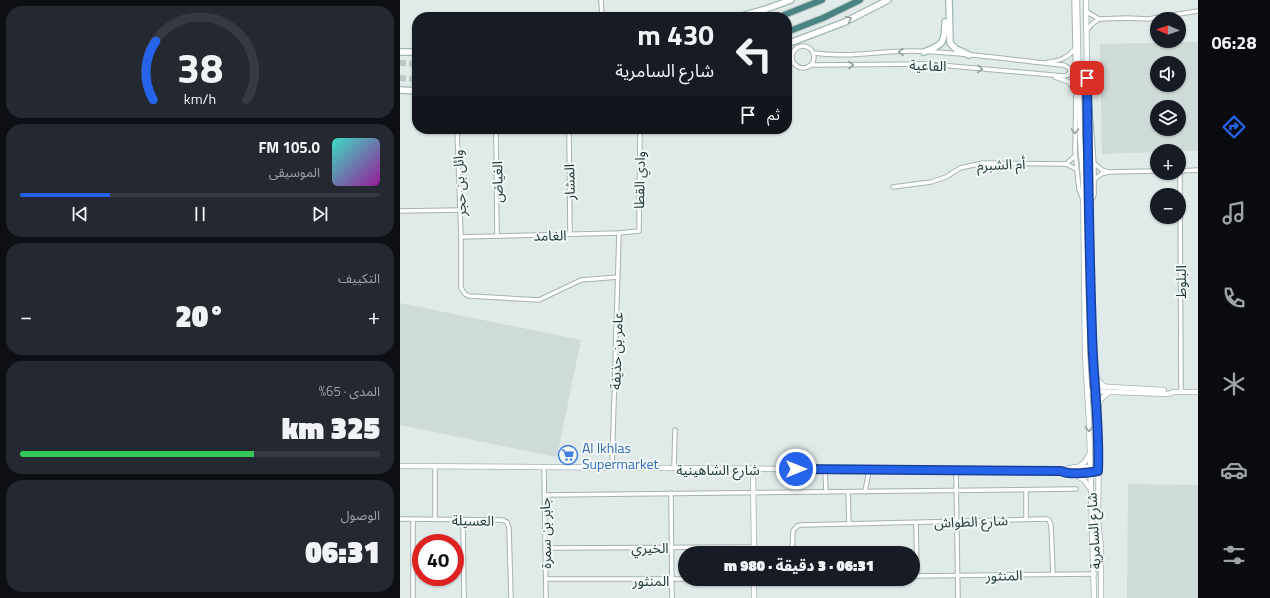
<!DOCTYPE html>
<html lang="ar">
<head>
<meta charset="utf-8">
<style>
	:root { --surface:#171b24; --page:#242831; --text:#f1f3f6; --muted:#9ea1a6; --line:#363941; --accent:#2563eb }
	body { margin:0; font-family:"Titillium Web","Noto Sans Arabic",sans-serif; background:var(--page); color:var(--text); direction:rtl; height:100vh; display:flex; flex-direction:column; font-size:15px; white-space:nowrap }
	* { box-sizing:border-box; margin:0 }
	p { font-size:13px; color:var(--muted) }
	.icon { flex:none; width:22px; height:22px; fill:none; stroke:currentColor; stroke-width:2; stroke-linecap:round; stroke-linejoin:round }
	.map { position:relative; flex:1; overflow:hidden; direction:ltr }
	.panel { display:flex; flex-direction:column; gap:6px; padding:6px; background:#0d0f14; width:400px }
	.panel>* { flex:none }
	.hud { position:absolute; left:12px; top:12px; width:380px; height:122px; border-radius:16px; box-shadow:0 1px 3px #0004; direction:rtl; background:#171b24; color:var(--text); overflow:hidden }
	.needle { width:26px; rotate:272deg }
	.buttons { position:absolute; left:750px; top:12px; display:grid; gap:8px }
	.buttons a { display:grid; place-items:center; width:36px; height:36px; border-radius:50%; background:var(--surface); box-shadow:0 1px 3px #0004; font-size:20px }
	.speed { position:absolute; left:12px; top:534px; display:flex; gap:8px; font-size:20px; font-weight:700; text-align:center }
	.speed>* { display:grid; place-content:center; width:52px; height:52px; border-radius:50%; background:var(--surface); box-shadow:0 1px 3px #0004; line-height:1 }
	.speed .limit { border:6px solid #d22; background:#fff; color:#111 }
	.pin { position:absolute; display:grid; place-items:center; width:34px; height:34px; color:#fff; margin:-17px; border-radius:8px; box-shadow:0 2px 6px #0006 }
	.me { position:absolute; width:44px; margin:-22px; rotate:90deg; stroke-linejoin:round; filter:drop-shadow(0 0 3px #0008) }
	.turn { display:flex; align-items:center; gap:14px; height:84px; padding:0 12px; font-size:18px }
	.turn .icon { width:52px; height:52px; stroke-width:2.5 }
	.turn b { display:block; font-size:28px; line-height:34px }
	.then { display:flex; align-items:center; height:38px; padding:0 12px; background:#0003; gap:8px; font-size:15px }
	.big { font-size:30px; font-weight:800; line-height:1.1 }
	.panel .card { flex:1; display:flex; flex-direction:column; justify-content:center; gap:6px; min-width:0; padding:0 14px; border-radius:16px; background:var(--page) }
	.panel .dial { align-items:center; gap:0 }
	.dial svg { height:104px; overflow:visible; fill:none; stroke:var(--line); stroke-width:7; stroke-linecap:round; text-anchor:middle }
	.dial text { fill:var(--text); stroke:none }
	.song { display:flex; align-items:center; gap:12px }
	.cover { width:48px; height:48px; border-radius:6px; background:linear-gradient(135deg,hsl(170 70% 55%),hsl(300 70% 35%)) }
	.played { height:4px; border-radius:2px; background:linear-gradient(90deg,var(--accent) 25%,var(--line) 25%) }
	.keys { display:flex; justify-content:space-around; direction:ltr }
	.heat { display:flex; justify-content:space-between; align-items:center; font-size:22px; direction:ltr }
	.charge { height:6px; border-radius:3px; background:linear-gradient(90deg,#34c759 65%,var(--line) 0) }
	.trip { position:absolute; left:278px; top:546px; width:242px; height:40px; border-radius:20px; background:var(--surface); box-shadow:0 1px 3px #0004; font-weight:800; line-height:40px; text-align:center; direction:rtl }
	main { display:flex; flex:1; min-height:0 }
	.dock { display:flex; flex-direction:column; width:72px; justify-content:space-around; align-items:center; background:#090b0e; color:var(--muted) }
	.dock .icon { width:28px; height:28px }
	.dock .active { color:var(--accent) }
	.dock b { font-size:18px; color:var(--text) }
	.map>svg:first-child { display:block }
</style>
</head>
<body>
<main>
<nav class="dock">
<b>06:28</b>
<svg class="icon active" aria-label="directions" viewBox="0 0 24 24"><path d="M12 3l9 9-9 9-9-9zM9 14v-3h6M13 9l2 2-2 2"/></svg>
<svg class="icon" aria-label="music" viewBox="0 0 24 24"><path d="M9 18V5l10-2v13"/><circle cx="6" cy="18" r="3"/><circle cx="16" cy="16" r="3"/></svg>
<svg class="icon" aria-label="phone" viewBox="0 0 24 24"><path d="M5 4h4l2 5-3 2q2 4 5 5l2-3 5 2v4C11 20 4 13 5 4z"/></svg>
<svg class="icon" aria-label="climate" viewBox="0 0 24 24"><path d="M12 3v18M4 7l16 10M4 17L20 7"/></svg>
<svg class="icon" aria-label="car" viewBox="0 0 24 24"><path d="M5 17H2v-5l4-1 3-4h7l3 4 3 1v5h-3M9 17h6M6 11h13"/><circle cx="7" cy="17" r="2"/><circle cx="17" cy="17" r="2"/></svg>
<svg class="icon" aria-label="filters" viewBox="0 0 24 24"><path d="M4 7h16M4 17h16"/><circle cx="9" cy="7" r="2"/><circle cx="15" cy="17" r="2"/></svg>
</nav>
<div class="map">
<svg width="798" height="598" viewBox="0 0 798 598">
	<rect width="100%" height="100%" fill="#e0ebe9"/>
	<g fill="#cfdbd8" fill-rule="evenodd">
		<path d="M798,42V151H757V152L702,154L700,44ZM757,63H779V85H757ZM757,107H779V129H757Z"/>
		<polygon points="0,303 181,340 157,457 0,425"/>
		<polygon points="728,484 798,485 798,598 727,598"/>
	</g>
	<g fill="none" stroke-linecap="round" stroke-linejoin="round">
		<g stroke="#bac8c6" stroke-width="6" stroke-dasharray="6 3" stroke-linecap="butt">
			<polyline points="0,63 17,64"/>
			<polyline points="0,78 16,79"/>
		</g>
		<defs>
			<g id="minor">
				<polyline points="201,0 202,17"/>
				<polyline points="674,0 676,92 675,151 679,189 683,200"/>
				<polyline points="687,12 699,19"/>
				<polyline points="687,30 692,24 699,19 727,18 748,19 798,11"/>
				<circle cx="403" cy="57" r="11"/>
				<polyline points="387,57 392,54"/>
				<path d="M648,62C660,61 667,58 675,49"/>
				<polyline points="387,63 393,63"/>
				<path d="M412,65L529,64L664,76L668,75L670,71L669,68L664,65C613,60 562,52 512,51C479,51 446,58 414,53"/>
				<polyline points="655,77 669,82 675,91"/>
				<polyline points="689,98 694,164 694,195 689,206"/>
				<polyline points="57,129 61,237 61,288 65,294 69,296 139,300 181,280 218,277"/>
				<polyline points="169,129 170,234"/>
				<polyline points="666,164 675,156"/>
				<polyline points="695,164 702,170 708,172"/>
				<polyline points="779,171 798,170"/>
				<polyline points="780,171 781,392"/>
				<polyline points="695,179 701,174 709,172 757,171"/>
				<polyline points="493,187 531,182 546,177 560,168 583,163 666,164 676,169"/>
				<polyline points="0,211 60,210"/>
				<polyline points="97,236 96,135 98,129"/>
				<polyline points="61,237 219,233 239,231 240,129"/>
				<polyline points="35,467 35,519"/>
				<polyline points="144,467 146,598"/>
				<polyline points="212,468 219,233"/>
				<polyline points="274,468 275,430"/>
				<polyline points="425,470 426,492"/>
				<polyline points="556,471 558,598"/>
				<polyline points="448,492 449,524"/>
				<polyline points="465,492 469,470"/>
				<polyline points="271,493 272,598"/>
				<polyline points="145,495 676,489"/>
				<polyline points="0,519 102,520 107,522 109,528 111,598"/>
				<polyline points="63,519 64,598"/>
				<polyline points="626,519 626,490"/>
				<polyline points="516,523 517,576"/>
				<polyline points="145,548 354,547"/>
				<polyline points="392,553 393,531 397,526 401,525 646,519 649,520 651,525 653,574"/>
				<polyline points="513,576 695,574"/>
				<polyline points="146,579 404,579"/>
				<polyline points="13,598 13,520"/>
			</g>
			<g id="tertiary">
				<polyline points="677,0 680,139 683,177 685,354 689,421 694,598"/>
				<polyline points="686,0 689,224 692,333 699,436 698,521 701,548 701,598"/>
				<polyline points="695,375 699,382 705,387"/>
				<polyline points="693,386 764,390"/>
				<polyline points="687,391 769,394 773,392 798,392"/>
				<polyline points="698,408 701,399 709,392"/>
				<path d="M0,466L661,471C669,475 689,473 699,471"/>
				<polyline points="678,467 685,462 689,455"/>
				<polyline points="353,469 354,553"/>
				<path d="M661,471C669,466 690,465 699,471"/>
				<polyline points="672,473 684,480 690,488"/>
				<polyline points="354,598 354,579"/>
			</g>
			<g id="secondary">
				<polyline points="549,0 550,43 556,49 569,55"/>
				<polyline points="338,17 366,9 391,0"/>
				<polyline points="387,44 445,22 488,0"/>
				<polyline points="0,52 17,52"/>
				<path d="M524,52C543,45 545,43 545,22"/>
				<polyline points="0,90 17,91"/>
			</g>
			<g id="trunk">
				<polyline points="379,17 422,0"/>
				<polyline points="387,32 423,18 460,0"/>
				<polyline points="16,79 17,79"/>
			</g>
		</defs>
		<use href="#minor" stroke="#a3b3b1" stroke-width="5.5"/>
		<use href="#tertiary" stroke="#a3b3b1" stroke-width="6"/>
		<use href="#secondary" stroke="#9fb7b4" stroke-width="8"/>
		<use href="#trunk" stroke="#c1c8c8" stroke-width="8"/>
		<use href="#minor" stroke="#fff" stroke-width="3.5"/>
		<use href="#tertiary" stroke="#fff" stroke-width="4.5"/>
		<use href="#secondary" stroke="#fff" stroke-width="5.5"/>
		<use href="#trunk" stroke="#498384" stroke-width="6"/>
	</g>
	<defs><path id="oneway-chevron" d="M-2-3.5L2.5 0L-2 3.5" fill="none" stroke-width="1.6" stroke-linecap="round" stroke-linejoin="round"/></defs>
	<g stroke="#909e9d">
		<use href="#oneway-chevron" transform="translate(449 19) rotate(-25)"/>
		<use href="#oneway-chevron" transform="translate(501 52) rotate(179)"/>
		<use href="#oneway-chevron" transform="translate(451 65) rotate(-1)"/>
		<use href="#oneway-chevron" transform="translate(580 69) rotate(5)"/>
		<use href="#oneway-chevron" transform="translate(675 131) rotate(91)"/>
		<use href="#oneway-chevron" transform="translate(689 429) rotate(88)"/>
	</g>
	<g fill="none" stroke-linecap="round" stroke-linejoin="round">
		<defs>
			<path id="route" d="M396,469L661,471C669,475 689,473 698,471C700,425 693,379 692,332C689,248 688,163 687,78"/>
		</defs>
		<use href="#route" stroke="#184099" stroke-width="10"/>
		<use href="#route" stroke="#2563eb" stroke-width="7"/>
	</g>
	<defs>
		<symbol id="supermarket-ring" viewBox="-11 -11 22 22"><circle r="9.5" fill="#f1f8f6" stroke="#3f7fe0" stroke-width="1.5"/><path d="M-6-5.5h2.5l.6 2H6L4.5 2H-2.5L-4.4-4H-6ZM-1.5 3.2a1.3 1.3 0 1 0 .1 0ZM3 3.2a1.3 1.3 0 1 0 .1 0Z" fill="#3f7fe0"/></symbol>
	</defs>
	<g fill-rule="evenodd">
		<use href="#supermarket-ring" x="157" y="444" width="22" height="22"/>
	</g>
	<g text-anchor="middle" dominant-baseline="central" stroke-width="4" stroke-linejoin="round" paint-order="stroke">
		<g font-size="14" fill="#213c3b" stroke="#f1f8f6">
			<text transform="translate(528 65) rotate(2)">القاعية</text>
			<text transform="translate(601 164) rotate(-2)">أم الشبرم</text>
			<text transform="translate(239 180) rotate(-89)">وادي القطا</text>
			<text transform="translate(97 182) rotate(-91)">الغياض</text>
			<text transform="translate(169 182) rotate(-91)">المشار</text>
			<text transform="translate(59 183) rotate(-93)">وائل بن حجر</text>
			<text transform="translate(150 235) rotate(-1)">الغامد</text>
			<text transform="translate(780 282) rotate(-90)">البلوط</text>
			<text transform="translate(216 351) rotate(-88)">عامر بن حذيفة</text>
			<text x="318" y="469">شارع الشاهينية</text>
			<text transform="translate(73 520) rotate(1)">العسيلة</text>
			<text transform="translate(571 521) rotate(-2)">شارع الطواش</text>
			<text transform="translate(693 531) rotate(-93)">شارع السامرية</text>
			<text transform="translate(145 533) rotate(-91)">جابر بن سمرة</text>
			<text x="250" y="547">الخيري</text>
			<text transform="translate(604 575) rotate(-1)">المنثور</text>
			<text x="251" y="580">المنثور</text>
		</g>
		<g font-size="14" fill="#366cbe" stroke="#f1f8f6" text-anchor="start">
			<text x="182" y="447">Al Ikhlas<tspan x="182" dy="16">Supermarket</tspan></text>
		</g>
	</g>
</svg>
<div class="buttons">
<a><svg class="needle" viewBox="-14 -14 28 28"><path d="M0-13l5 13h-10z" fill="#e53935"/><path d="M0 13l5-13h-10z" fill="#9ea1a6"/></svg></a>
<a><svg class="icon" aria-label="sound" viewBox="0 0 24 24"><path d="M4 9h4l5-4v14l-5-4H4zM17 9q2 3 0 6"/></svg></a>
<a><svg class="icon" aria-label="layers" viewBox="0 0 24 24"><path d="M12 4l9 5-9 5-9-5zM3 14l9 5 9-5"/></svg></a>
<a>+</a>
<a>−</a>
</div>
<div class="speed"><div class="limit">40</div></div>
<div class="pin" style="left:687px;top:78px;background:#d93025"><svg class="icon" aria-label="arrive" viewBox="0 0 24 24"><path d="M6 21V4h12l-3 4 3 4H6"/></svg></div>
<svg class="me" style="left:396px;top:469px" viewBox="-20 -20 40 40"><circle r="17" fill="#2563eb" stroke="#fff" stroke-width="3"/><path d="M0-11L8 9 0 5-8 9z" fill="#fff"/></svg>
<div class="trip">06:31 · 3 دقيقة · 980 m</div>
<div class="hud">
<div class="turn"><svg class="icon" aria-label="left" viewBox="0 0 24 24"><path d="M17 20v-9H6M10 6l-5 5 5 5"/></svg><div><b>430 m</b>شارع السامرية</div></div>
<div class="then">ثم<svg class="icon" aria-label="arrive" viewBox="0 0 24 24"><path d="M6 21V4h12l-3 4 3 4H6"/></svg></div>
</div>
</div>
<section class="panel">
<div class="card dial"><svg viewBox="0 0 100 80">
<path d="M14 69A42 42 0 1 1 86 69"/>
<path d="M14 69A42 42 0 0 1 16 24" stroke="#2563eb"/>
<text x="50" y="56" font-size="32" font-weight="700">38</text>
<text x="50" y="72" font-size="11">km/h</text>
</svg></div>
<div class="card">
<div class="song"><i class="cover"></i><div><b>105.0 FM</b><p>الموسيقى</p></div></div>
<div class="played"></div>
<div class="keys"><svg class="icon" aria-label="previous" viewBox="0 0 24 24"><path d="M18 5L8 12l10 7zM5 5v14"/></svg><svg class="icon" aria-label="pause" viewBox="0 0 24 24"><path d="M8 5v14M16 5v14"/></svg><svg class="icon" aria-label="next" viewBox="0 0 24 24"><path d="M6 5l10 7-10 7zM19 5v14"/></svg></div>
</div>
<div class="card"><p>التكييف</p>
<div class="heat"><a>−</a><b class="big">20°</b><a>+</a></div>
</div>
<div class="card"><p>المدى · 65%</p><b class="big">325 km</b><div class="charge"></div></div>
<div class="card"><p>الوصول</p><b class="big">06:31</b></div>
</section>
</main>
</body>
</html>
